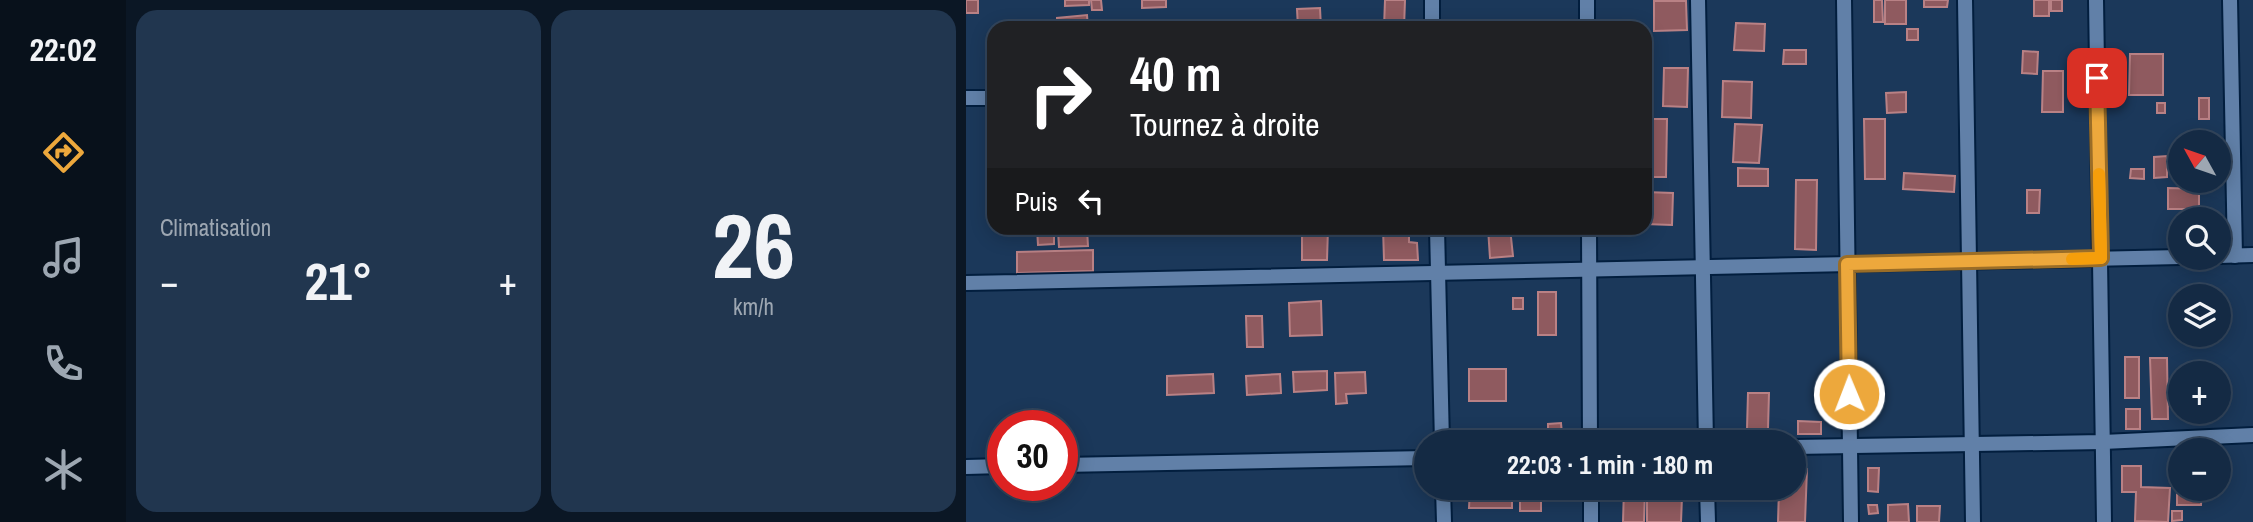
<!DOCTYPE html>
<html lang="fr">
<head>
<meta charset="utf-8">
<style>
	:root { --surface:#142a44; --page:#21364f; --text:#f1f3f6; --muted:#9da7b2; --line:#33465d; --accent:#eda83c }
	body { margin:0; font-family:"Archivo Narrow",sans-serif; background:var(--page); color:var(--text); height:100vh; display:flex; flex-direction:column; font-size:26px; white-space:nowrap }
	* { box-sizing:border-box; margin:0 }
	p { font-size:23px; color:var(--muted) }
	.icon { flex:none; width:38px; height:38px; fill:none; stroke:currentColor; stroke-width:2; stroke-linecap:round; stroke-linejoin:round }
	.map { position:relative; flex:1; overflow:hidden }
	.details { display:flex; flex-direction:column; gap:10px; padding:10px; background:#0b1725; width:840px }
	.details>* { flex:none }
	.hud { position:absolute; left:21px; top:21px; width:665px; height:214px; border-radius:21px; box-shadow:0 4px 18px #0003,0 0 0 2px var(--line); background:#202124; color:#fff; overflow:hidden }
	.needle { width:46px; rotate:310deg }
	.buttons { position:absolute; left:1202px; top:130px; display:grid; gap:14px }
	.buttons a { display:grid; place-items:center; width:63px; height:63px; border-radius:50%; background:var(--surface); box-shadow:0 4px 18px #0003,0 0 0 2px var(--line); font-size:35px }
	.speed { position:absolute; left:21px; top:410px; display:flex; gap:14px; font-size:35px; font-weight:700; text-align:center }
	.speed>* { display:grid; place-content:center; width:91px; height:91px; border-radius:50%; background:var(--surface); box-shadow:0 4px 18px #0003,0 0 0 2px var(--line); line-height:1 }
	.speed .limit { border:10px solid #d22; background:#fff; color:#111 }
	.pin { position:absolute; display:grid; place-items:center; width:60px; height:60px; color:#fff; margin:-30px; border-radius:14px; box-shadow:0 4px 10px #0006 }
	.me { position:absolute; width:77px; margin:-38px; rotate:359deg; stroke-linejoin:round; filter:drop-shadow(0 0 5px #0008) }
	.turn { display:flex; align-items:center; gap:24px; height:147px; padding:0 28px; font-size:32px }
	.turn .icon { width:91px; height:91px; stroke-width:2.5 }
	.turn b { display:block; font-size:49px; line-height:60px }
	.then { display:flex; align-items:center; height:66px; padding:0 28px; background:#0003; gap:14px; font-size:26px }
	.big { font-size:52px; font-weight:700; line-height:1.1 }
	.details .widget { flex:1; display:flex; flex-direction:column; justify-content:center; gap:10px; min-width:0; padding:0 24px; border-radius:21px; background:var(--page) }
	.details .dial { align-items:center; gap:0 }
	.dial b { font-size:91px; line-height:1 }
	.heat { display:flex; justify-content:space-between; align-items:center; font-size:38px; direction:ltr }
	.details .tiles { flex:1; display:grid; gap:10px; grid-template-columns:repeat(2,1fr) }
	.trip { position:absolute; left:448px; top:430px; width:392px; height:70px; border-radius:35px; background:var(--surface); box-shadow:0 4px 18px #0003,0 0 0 2px var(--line); font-weight:700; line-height:70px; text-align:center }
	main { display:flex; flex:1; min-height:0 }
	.tab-bar { display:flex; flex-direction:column; width:126px; justify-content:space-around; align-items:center; background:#08111b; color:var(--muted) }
	.tab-bar .icon { width:49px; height:49px }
	.tab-bar .current { color:var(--accent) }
	.tab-bar b { font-size:32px; color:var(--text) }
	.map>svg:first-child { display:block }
</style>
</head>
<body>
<main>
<nav class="tab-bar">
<b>22:02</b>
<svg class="icon current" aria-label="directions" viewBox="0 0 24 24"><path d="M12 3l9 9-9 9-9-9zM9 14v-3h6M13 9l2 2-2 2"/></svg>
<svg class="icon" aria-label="music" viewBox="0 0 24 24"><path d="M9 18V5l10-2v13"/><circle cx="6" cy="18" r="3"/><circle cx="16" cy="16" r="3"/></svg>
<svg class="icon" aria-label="phone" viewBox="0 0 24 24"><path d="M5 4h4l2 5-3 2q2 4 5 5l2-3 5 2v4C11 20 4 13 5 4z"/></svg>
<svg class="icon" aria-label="climate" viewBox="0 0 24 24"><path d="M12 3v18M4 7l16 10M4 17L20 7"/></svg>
</nav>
<section class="details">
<div class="tiles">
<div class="widget"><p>Climatisation</p>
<div class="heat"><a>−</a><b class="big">21°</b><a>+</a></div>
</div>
<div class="widget dial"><b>26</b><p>km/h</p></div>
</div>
</section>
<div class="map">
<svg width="1287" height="522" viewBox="0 0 1287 522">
	<rect width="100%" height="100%" fill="#1b385a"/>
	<g fill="#8f5a5f" stroke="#b98185" stroke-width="2">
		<rect x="0" y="0" width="12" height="13"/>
		<polygon points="99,0 123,0 123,5 99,6"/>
		<polygon points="125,0 135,0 136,10 126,10"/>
		<polygon points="176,0 200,0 200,7 176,8"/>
		<polygon points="419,0 439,0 438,28 418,28"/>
		<polygon points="908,0 916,0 917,22 908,22"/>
		<rect x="919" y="0" width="21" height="24"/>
		<polygon points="958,0 982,0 981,7 958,7"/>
		<rect x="1068" y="0" width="15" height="16"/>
		<rect x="1085" y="0" width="11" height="11"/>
		<polygon points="688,1 720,1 721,30 688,31"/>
		<polygon points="354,8 355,28 332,28 331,9"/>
		<polygon points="121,15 122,28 91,28 91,18"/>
		<polygon points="770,23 799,24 798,51 768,50"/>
		<rect x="941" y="29" width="11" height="11"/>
		<polygon points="818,50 840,50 840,64 817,64"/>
		<polygon points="1057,51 1072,52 1071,74 1056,73"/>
		<polygon points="1164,54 1197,54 1197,95 1163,95"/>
		<polygon points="698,68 722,68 721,107 697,106"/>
		<polygon points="1077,71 1097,71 1097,112 1076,112"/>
		<polygon points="757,81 786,82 785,118 756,117"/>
		<polygon points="940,92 940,112 921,113 920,93"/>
		<rect x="1233" y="98" width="10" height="21"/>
		<rect x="1191" y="103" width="8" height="10"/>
		<polygon points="681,119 701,119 700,177 679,177"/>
		<polygon points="898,119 919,119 919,179 899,179"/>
		<polygon points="769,124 796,125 793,163 767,162"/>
		<polygon points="1201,156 1201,177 1188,178 1188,157"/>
		<polygon points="772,168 802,169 802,186 772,186"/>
		<polygon points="1165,169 1178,169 1178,179 1164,178"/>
		<polygon points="938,173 989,176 988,192 937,189"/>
		<polygon points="830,180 851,180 850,250 829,249"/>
		<polygon points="1202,188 1233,189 1233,209 1202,209"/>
		<polygon points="1061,190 1074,190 1073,213 1061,213"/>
		<polygon points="679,192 707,193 706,225 679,224"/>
		<polygon points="71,228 88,228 88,244 72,245"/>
		<polygon points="336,228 362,228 361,260 336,260"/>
		<polygon points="417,228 443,228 443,242 451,243 452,260 418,260"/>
		<polygon points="522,228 544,228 547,256 524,258"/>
		<polygon points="121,229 122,246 93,247 92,231"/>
		<polygon points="127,250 127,271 51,273 51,252"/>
		<rect x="572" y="292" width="18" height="43"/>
		<rect x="547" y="298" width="10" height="11"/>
		<polygon points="355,301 356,335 324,336 323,303"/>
		<polygon points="280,316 296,316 297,347 281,347"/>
		<rect x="1159" y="357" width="14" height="41"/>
		<polygon points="1184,358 1201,358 1202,419 1186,419"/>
		<rect x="503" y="369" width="37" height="32"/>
		<polygon points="361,371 361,390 328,392 327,372"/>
		<polygon points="399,372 400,393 380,394 381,403 370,404 369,373"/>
		<polygon points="247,374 248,393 201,395 201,376"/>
		<polygon points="314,374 315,393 281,395 280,376"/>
		<polygon points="782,393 803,393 802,429 781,429"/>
		<rect x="1160" y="409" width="14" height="20"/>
		<polygon points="832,421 855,422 855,434 832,434"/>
		<polygon points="595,423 596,434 582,435 582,424"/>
		<polygon points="1156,466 1175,466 1175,487 1204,488 1202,522 1169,521 1170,492 1156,492"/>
		<polygon points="902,468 913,468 912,492 902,491"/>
		<polygon points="828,469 841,469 839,522 812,522 813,488 828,488"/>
		<polygon points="1211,473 1214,473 1214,488 1236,488 1235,505 1211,505"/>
		<polygon points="504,488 546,488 546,508 503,508"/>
		<rect x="554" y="488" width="21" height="23"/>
		<polygon points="658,488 679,488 678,522 657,522"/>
		<polygon points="681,496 716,497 715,522 681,522"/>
		<polygon points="942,504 943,522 922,522 922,505"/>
		<polygon points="902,505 911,505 912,513 903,514"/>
		<polygon points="951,506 974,506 973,522 951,522"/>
		<polygon points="1206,511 1216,511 1216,520 1206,521"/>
	</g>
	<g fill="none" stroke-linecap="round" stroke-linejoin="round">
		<defs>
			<g id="minor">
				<polyline points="466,0 466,28"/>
				<polyline points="621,0 621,28"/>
				<polyline points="732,0 740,443"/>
				<polyline points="878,0 885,522"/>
				<polyline points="999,0 1007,522"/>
				<polyline points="1130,0 1138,522"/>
				<polyline points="1264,0 1269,256"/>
				<polyline points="0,98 28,98"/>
				<polyline points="471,228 476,443"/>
				<polyline points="623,228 624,443"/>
				<polyline points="1253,256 1287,255"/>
				<polyline points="0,283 1214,257"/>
				<polyline points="828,447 1137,442 1287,435"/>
				<polyline points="96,465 460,458"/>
				<polyline points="0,467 37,466"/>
				<polyline points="477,488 478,522"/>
				<polyline points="625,488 625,522"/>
				<polyline points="741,488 742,522"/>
			</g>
		</defs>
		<use href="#minor" stroke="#021e3e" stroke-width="18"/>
		<use href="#minor" stroke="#6180a8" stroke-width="14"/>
	</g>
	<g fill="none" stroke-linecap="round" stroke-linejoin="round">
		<defs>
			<polyline id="route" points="883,394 881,264 1135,258 1131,78"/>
		</defs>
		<use href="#route" stroke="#9a6d27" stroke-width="18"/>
		<use href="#route" stroke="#eda83c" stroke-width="12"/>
		<polyline stroke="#f59e0b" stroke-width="12" points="1106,259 1135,258 1133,174"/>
	</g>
</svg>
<div class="buttons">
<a><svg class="needle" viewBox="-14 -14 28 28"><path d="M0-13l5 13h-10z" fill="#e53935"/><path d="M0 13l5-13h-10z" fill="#9da7b2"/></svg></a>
<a><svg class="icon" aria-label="search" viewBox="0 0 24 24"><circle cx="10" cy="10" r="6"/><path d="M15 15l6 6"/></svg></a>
<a><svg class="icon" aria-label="layers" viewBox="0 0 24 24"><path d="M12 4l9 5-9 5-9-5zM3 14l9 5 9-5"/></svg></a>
<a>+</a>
<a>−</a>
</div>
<div class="speed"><div class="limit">30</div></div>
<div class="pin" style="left:1131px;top:78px;background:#d93025"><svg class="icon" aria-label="arrive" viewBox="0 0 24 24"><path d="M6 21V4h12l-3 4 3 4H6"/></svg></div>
<svg class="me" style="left:883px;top:394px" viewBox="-20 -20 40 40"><circle r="17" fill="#eda83c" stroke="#fff" stroke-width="3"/><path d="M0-11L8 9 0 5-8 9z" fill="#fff"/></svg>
<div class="trip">22:03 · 1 min · 180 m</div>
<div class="hud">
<div class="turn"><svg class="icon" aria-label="right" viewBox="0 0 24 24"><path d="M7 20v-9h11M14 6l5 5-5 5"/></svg><div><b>40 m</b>Tournez à droite</div></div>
<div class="then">Puis<svg class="icon" aria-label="left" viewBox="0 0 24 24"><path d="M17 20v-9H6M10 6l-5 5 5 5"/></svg></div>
</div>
</div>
</main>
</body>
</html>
